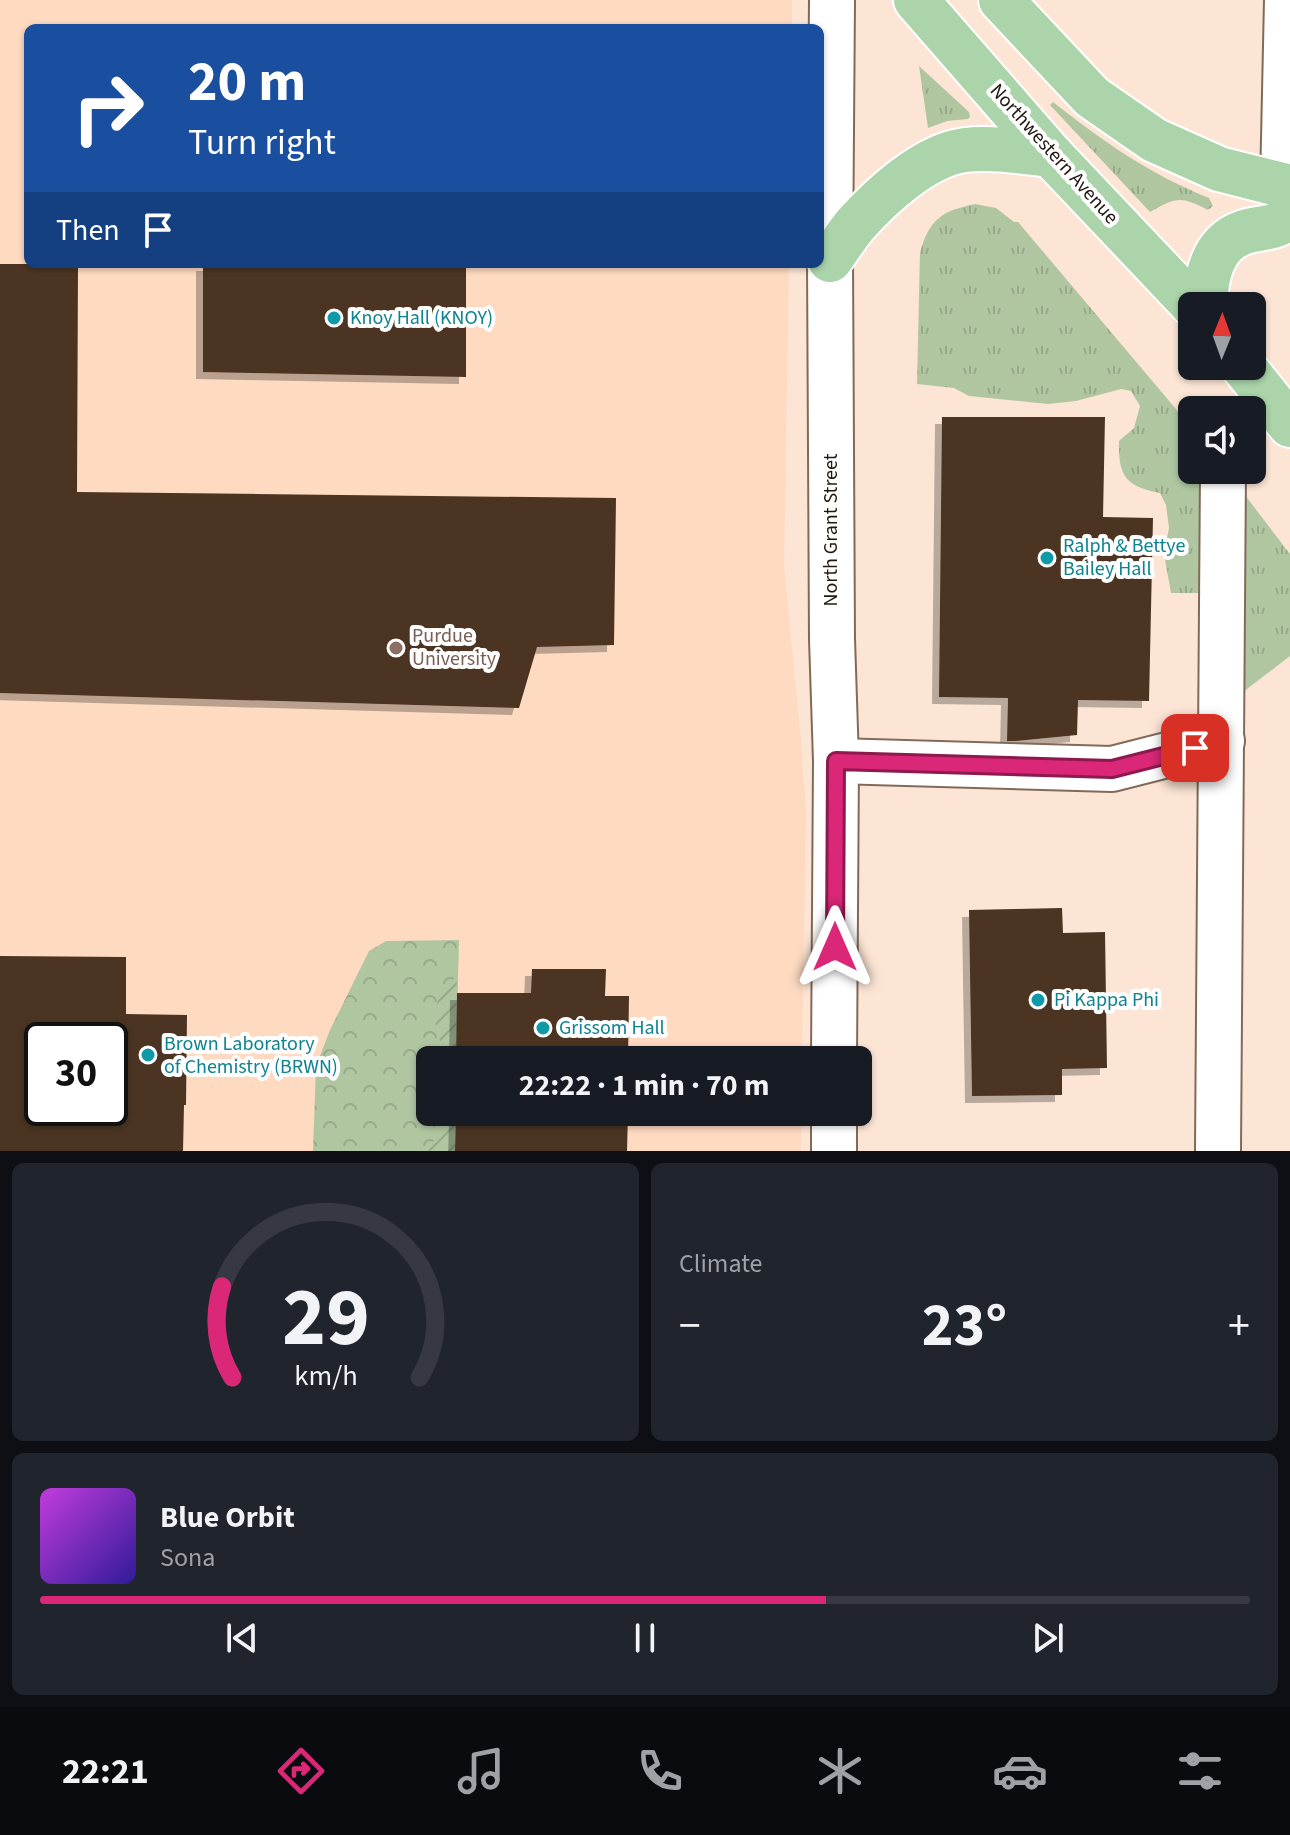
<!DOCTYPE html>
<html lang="en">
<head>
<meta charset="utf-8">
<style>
	:root { --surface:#171b24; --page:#20242c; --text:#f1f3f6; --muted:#9ea1a6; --line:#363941; --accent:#db2777 }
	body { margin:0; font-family:"Source Sans 3",sans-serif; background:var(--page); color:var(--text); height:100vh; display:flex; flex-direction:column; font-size:30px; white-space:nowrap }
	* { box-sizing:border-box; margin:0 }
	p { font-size:26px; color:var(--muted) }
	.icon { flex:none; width:44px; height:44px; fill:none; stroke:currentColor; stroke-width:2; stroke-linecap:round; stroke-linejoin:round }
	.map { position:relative; height:1151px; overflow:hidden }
	.drawer { display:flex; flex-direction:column; gap:12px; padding:12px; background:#0d0f14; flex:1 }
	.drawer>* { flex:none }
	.top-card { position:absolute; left:24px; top:24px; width:800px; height:244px; border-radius:12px; box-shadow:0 2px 6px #0004; background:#1a4fa0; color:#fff; overflow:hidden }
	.needle { width:52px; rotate:1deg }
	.buttons { position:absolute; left:1178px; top:292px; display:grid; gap:16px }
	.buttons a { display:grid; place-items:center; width:88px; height:88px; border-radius:12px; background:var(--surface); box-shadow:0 2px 6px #0004; font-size:40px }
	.speed { position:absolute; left:24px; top:1022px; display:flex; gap:16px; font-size:40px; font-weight:700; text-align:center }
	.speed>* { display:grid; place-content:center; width:104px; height:104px; border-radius:50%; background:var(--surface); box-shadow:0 2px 6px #0004; line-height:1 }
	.speed .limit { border:4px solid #111; border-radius:12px; background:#fff; color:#111 }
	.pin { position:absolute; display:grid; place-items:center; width:68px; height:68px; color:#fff; margin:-34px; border-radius:16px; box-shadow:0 4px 12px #0006 }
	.me { position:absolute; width:88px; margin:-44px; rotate:0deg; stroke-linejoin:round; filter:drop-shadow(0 0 6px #0008) }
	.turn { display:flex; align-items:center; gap:28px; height:168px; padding:0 32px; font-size:36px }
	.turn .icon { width:104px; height:104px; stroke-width:2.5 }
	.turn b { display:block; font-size:56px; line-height:68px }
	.then { display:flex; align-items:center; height:76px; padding:0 32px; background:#0003; gap:16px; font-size:30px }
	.big { font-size:60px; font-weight:700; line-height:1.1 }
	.drawer .card { flex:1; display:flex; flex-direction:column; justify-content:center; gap:12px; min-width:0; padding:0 28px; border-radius:12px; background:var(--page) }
	.drawer .dial { align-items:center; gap:0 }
	.dial svg { height:208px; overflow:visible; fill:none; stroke:var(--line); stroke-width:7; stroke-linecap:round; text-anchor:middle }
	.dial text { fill:var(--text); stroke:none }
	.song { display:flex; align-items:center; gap:24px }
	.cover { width:96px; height:96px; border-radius:12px; background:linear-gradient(135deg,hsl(290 70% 55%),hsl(250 70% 35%)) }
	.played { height:8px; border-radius:4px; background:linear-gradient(90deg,var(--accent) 65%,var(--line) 65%) }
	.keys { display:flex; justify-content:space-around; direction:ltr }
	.heat { display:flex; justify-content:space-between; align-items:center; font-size:44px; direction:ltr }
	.drawer .tiles { flex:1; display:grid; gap:12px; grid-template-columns:1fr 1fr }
	.card:last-child { grid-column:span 2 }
	.trip { position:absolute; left:416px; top:1046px; width:456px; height:80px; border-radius:12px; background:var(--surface); box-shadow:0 2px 6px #0004; font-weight:700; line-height:80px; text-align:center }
	.tabs { display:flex; height:128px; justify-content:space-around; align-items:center; background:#090b0e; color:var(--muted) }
	.tabs .icon { width:56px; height:56px }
	.tabs .on { color:var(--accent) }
	.tabs b { font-size:36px; color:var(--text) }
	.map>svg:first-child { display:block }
</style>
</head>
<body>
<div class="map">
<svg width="1290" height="1151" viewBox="0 0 1290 1151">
	<defs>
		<pattern id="grass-tufts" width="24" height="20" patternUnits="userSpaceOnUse" patternTransform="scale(2)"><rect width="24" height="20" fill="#b0c6a1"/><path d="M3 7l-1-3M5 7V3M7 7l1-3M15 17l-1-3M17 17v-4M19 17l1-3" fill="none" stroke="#97a98a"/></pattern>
		<pattern id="park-crowns" width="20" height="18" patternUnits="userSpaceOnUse" patternTransform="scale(2)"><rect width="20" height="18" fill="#b0c6a1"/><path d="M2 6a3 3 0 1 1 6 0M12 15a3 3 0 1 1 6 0" fill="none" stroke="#97a98a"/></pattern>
		<pattern id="garden-furrows" width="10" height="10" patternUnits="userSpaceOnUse" patternTransform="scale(2)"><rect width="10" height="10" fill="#b0c6a1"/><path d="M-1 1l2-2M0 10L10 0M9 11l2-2" fill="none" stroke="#97a98a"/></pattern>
		<filter id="shadow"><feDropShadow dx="-7" dy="7" stdDeviation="0" flood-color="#0004"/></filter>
	</defs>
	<rect width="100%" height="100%" fill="#fce5d5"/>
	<path fill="#fedac1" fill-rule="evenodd" d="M0,0H792V28H28V264H789L784,565L800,730L806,810L802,1060H430V1112H801V1151H0ZM42,1040H110V1108H42Z"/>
	<g fill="url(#grass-tufts)">
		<polygon points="919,66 969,112 970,117 968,119 947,121 928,128"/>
		<path d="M1053,102C1101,140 1151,175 1209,198L1213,206L1208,210C1180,196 1177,197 1150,212L1050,105Z"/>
		<path d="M975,204L996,208L1014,222H1018L1192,428V470H1199L1200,593H1171L1164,554L1169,528L1166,505L1160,493C1126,487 1118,476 1119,441L1134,428L1140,406L1131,391L1121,389L1076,401L1048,404L969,396L954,388L917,384L920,253C929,219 942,211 975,204Z"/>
		<polygon points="1241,490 1290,554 1290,656 1238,696"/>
	</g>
	<polygon fill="url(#park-crowns)" points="459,940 456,1060 430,1060 430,1112 456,1112 455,1151 313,1151 316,1066 330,1030 369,951 386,941"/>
	<g fill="url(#garden-furrows)">
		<path d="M457,976L456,1060H440C442,1050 441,1044 438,1034C431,1009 437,993 457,976Z"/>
		<polygon points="431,1112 456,1112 455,1151 422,1151 429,1150 435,1138"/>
	</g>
	<g fill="#4b3424" fill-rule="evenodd" filter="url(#shadow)">
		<polygon points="0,264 78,264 77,492 616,498 614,645 537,647 519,708 0,693"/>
		<polygon points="203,264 466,264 466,377 203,372"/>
		<polygon points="942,417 1105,417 1103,517 1153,518 1149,701 1078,700 1077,735 1015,741 1007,741 1008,698 939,697"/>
		<polygon points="1062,908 1063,933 1105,932 1107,1068 1062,1069 1062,1095 972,1096 969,910"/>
		<path d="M0,956L126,957V1014L187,1015L186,1105H184L183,1151H0ZM42,1040H110V1108H42Z"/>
		<polygon points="532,969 606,969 605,996 629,996 628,1060 456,1060 457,993 531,993"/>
		<polygon points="456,1112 628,1112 627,1151 455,1151"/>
	</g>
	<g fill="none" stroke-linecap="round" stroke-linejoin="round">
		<defs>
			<g id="minor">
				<polyline points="832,0 830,260 832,639 836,761 834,1060"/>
				<polyline points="1283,186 1287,0"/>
				<polyline points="836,761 1112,769 1222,741"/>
				<polyline points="834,1151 834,1112"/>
				<polyline points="1218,1151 1223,470"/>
			</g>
			<g id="major">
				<polyline points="916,0 1051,155 1194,306"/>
				<polyline points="1001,0 1092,97 1154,140 1219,169 1290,187"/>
				<path d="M830,260C838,249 846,236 855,225C881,196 925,155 965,150C994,147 1023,152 1051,155"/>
				<path d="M1206,306C1205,278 1212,244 1242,233C1252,229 1263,229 1273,226C1279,224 1284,221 1290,218"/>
				<polyline points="1243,366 1290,425"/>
			</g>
		</defs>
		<use href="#minor" stroke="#836a58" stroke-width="48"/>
		<use href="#major" stroke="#fff" stroke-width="48"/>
		<use href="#minor" stroke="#fff" stroke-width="44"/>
		<use href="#major" stroke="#abd4aa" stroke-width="44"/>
	</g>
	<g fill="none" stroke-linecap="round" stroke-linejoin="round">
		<defs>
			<polyline id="route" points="835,947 836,761 1112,769 1195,748"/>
		</defs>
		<use href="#route" stroke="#8e194d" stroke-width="20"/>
		<use href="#route" stroke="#db2777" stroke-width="14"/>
	</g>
	<g fill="#0f9aa8" stroke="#fff" stroke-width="3">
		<circle cx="334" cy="318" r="8"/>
		<circle cx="1047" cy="558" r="8"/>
		<circle cx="1038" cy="1000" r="8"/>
		<circle cx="543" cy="1028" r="8"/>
		<circle cx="148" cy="1055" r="8"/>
	</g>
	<circle fill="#8d6e63" stroke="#fff" stroke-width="3" cx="396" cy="648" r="8"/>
	<g text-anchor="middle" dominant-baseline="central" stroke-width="8" stroke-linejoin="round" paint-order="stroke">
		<g font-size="20" fill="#221710" stroke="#fff">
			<text transform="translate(1054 154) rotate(48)">Northwestern Avenue</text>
			<text transform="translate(831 530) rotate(-90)">North Grant Street</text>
		</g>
		<g font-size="20" fill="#0d838f" stroke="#fff" text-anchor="start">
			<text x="350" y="318">Knoy Hall (KNOY)</text>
			<text x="1063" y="546">Ralph &amp; Bettye<tspan x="1063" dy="23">Bailey Hall</tspan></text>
			<text x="1054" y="1000">Pi Kappa Phi</text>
			<text x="559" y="1028">Grissom Hall</text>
			<text x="164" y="1044">Brown Laboratory<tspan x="164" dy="23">of Chemistry (BRWN)</tspan></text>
		</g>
		<g font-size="20" fill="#785e54" stroke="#fff" text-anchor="start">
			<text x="412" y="636">Purdue<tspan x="412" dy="23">University</tspan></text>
		</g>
	</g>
</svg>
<div class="buttons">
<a><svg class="needle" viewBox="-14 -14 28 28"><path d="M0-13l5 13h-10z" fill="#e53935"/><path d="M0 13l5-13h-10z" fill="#9ea1a6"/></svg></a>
<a><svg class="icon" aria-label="sound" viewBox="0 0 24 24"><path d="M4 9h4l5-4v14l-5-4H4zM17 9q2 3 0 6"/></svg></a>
</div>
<div class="speed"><div class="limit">30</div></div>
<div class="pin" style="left:1195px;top:748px;background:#d93025"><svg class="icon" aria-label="arrive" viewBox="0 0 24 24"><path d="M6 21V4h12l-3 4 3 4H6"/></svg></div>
<svg class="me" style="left:835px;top:947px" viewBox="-20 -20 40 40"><path d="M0-17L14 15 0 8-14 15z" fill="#db2777" stroke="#fff" stroke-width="4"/></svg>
<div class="trip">22:22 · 1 min · 70 m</div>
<div class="top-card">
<div class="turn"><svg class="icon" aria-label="right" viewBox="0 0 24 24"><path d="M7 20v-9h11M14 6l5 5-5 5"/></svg><div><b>20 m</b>Turn right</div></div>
<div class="then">Then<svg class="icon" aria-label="arrive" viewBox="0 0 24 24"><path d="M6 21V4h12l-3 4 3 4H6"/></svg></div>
</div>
</div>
<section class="drawer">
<div class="tiles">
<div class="card dial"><svg viewBox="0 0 100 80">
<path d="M14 69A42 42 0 1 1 86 69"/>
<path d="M14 69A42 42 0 0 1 10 34" stroke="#db2777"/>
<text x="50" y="56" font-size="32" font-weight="700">29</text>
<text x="50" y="72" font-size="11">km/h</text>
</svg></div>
<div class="card"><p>Climate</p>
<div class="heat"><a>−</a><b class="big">23°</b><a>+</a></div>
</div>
<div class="card">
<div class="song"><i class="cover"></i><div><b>Blue Orbit</b><p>Sona</p></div></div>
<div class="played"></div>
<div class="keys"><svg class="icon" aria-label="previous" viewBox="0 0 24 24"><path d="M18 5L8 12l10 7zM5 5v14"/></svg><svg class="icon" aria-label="pause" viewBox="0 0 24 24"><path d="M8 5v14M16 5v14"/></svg><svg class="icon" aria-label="next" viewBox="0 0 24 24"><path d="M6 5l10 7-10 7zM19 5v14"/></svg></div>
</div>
</div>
</section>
<nav class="tabs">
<b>22:21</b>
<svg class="icon on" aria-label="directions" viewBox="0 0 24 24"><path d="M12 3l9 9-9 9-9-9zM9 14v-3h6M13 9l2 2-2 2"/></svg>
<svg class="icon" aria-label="music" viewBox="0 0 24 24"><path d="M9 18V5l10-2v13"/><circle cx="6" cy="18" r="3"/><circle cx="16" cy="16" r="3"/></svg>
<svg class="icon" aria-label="phone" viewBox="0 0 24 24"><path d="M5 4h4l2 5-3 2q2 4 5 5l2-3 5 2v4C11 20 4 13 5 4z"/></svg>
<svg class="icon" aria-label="climate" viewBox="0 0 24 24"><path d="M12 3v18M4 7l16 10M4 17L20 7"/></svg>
<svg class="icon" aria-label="car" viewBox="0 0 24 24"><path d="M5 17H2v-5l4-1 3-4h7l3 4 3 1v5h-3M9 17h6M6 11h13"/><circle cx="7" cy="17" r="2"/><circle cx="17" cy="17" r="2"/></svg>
<svg class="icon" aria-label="filters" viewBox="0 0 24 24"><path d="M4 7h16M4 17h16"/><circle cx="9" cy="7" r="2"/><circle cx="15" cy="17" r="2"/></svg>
</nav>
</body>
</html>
